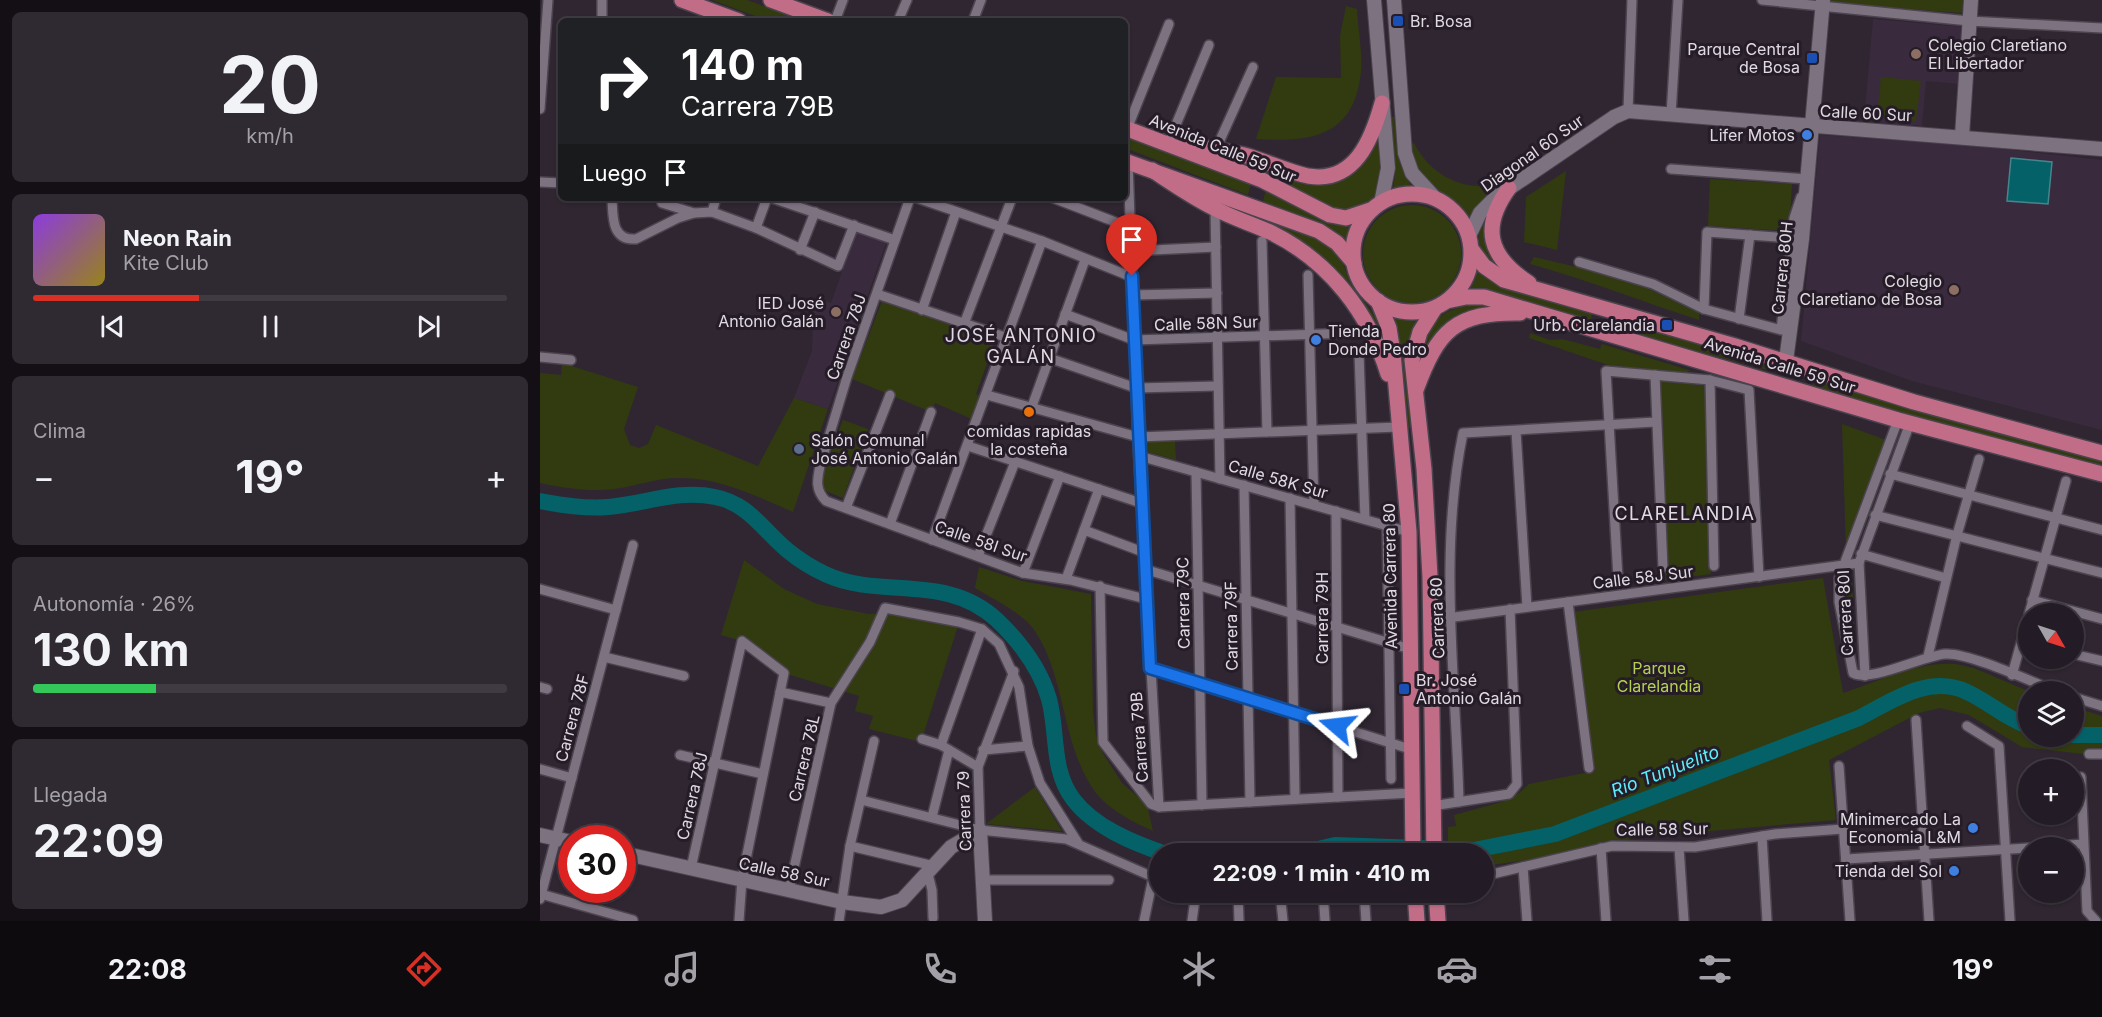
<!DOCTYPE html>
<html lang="es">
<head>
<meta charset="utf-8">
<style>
	:root { --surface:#231c26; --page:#2f2932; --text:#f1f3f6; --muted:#a3a1a7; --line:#403a43; --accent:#d93025 }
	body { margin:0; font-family:Inter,sans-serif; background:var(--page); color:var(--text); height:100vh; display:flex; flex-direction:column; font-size:22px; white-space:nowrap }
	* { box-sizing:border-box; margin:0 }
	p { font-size:20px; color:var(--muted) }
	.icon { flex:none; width:33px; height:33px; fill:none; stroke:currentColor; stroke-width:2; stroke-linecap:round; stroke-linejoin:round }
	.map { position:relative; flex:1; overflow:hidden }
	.panel { display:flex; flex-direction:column; gap:12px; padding:12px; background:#130f15; width:540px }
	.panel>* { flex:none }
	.guide { position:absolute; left:18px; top:18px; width:570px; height:183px; border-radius:9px; box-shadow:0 2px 4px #0004,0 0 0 2px var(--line); background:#202124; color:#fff; overflow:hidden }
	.needle { width:39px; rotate:129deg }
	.controls { position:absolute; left:1478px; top:603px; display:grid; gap:12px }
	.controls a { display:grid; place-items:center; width:66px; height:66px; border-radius:50%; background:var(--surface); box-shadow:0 2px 4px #0004,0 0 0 2px var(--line); font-size:30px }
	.speed { position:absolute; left:18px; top:825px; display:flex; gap:12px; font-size:30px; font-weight:700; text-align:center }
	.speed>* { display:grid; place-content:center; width:78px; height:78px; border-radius:50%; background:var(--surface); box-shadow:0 2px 4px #0004,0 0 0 2px var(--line); line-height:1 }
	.speed .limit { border:9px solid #d22; background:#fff; color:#111 }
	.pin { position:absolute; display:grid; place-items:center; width:51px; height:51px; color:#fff; margin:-62px -26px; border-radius:50% 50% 50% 0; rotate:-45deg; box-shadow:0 0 6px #0007 }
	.pin .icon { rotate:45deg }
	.me { position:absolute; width:66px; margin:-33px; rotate:287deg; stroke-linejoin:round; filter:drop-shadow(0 0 4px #0008) }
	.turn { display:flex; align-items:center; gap:21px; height:126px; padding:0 24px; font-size:27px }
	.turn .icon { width:78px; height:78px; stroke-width:2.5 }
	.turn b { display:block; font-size:42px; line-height:51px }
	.then { display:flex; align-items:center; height:57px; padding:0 24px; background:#0003; gap:12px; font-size:22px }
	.big { font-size:45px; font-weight:700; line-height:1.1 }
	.panel .tile { flex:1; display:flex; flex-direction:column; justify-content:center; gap:9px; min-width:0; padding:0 21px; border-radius:9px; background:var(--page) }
	.panel .dial { align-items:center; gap:0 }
	.dial b { font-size:78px; line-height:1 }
	.song { display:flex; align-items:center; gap:18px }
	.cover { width:72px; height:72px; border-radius:9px; background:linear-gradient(135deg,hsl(270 70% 55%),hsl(50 70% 35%)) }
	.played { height:6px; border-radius:3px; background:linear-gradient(90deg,var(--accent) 35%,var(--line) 35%) }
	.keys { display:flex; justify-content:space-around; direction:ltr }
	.heat { display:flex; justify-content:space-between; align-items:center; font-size:33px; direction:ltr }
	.charge { height:9px; border-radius:4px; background:linear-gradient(90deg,#34c759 26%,var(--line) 0) }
	.trip { position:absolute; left:609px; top:843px; width:345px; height:60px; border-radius:30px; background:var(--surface); box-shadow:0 2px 4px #0004,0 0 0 2px var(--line); font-weight:700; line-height:60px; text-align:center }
	.menu { display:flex; height:96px; justify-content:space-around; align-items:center; background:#0e0b0f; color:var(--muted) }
	.menu .icon { width:42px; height:42px }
	.menu .current { color:var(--accent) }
	.menu b { font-size:27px; color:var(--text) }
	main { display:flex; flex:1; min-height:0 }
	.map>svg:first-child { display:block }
</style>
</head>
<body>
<main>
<section class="panel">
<div class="tile dial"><b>20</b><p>km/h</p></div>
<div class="tile">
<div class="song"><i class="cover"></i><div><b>Neon Rain</b><p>Kite Club</p></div></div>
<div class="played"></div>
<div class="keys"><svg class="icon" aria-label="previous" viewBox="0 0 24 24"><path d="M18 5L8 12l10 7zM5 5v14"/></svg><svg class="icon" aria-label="pause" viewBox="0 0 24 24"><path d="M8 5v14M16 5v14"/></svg><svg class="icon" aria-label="next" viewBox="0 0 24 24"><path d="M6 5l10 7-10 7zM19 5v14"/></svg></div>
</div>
<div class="tile"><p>Clima</p>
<div class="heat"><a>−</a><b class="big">19°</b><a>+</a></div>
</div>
<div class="tile"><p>Autonomía · 26%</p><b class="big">130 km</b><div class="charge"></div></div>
<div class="tile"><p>Llegada</p><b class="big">22:09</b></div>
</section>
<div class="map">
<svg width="1562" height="921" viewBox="0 0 1562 921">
	<rect width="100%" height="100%" fill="#2f2632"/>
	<g fill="#392b3d">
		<polygon points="1333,19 1424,27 1419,84 1386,81 1382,126 1324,121"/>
		<polygon points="1280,135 1437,146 1562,160 1562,430 1372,381 1261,341"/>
		<polygon points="316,232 346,243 288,409 254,398 272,351 273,321 268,296 291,303"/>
	</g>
	<g fill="#323b10">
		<polygon points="172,0 207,0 267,21 229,21"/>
		<polygon points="1289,0 1423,0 1422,13 1289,3"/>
		<path d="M806,6L817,9C818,31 824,58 820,79C811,139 766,142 716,139L736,77L801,78L800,36Z"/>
		<polygon points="1341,77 1381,81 1376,121 1337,117"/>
		<polygon points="851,117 854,117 860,164 871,186 853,189 855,175"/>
		<polygon points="585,135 711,183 708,195 585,148"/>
		<path d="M839,136C841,162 846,186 827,206L799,212L745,183L681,156L699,158L756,178L818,167L829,156Z"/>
		<path d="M874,143C889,174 925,194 959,183L960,186L940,202L931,219C903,186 880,195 870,144Z"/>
		<polygon points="1026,171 1017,250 984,242 986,197"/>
		<polygon points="1170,179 1252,184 1249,231 1168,226"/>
		<path d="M726,189C753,203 782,228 813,224L807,243L780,224L723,202Z"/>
		<path d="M660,192C689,204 775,230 794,250C805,261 806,278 815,290C836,316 840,321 847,354L818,298L700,214Z"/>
		<circle cx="872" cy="254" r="49"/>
		<path d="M949,209L967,273C937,255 930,240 949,209Z"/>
		<path d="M994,257L1054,271L1107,288L1159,313V320C1103,302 1048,280 990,264Z"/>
		<polygon points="936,267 949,280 960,286 1052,314 1051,321 968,296 930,289 936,277"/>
		<polygon points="342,301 455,341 436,394 441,396 432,419 395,403 391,412 312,379"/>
		<path d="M937,304L951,306C906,316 897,331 879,371C879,330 896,308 937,304Z"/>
		<path d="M854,318L877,320C858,353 868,392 871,428H868Z"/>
		<polygon points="1071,319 1251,369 1249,376 1069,327"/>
		<polygon points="990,333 1010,340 1022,339 1060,349 1062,344 1149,370 1147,375 1071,366 989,338"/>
		<path d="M22,363L98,387L84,429L90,445L99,448L108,444L116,425L218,466L254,398L288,409L253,512C218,497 181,478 142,478C118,477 97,486 74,489C49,492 24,488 0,483V373L21,375Z"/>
		<polygon points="1274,376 1378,412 1562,460 1562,467 1339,407 1271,384"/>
		<polygon points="1116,380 1165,386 1171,574 1125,580"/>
		<polygon points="303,420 328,429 303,498 281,489 280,478"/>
		<polygon points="1302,424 1346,440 1306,551"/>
		<polygon points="635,439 636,460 605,451 605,441"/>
		<polygon points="204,560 244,589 277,604 329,614 354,613 418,626 381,742 329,729 333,716 315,711 319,696 244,673 202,641 181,635"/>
		<path d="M439,567L482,581L551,594L553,713L556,735L562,752L582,783L607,805L613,831C593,822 569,810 556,793C521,746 527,680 495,631C482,612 454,600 435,588Z"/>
		<path d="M1307,573L1312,579L1315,644L1312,646C1308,629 1297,589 1307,573Z"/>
		<path d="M1283,578L1303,693C1337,682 1378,661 1415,664C1440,667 1465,683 1489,691L1488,736H1533V707L1562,716V756L1482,747L1429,715L1400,708L1379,713L1289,760L1296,820L1101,837L1015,856L944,866V854L908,853V827L916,826L914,815L962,802L979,793L989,784L1055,771L1033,612Z"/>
		<polygon points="495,787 522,831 446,824"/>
	</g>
	<polygon fill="#046168" stroke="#46858d" stroke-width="1.5" points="1471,158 1512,162 1508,204 1467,201"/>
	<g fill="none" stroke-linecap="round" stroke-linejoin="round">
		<g stroke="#046168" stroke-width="16">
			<path d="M0,501C22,505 45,509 68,507C104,504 139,489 175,497C208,503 223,530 247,550C258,559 272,568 285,574C340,600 406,572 457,620C480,642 500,668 509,699C518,732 511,770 533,799C554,827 593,843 626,854"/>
			<polyline points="1533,735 1562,735"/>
			<path d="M757,854L795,845L934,850L1015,834L1319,718C1352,701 1389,674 1427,692C1449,702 1465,718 1488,726"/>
		</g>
		<defs>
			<g id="street">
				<polyline points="1222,0 1429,21 1562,28"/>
				<polyline points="62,21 62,0"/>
				<polyline points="295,21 303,0"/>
				<polyline points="358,21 367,0"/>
				<polyline points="433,21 441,0"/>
				<polyline points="0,109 8,0"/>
				<polyline points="1088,111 1092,0"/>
				<polyline points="1131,115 1138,0"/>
				<polyline points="587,129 629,24"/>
				<polyline points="628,144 669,45"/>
				<polyline points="676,149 713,67"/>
				<polyline points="588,162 598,444 619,807"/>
				<polyline points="1131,169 1267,179 1265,184"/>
				<polyline points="0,182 21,183"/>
				<path d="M72,198C73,216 71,241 96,239L138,218L154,213"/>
				<polyline points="124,198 122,203 154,213 172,212 216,228 298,266 314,225"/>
				<polyline points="232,198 355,240"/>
				<path d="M370,198L307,377L280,466C277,480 275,490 286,501L483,573L530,580L606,599"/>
				<polyline points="377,198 502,241 592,277"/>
				<polyline points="513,198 591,228"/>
				<polyline points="675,209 680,479"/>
				<polyline points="172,212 176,198"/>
				<polyline points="216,228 227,198"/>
				<polyline points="722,241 727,432"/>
				<polyline points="260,250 275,212"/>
				<polyline points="591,251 676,247"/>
				<polyline points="1039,262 1113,284 1164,309 1241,330 1254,218 1261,197"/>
				<polyline points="768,275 774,505"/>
				<polyline points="337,294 468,338"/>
				<polyline points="593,295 677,293"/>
				<polyline points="1164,309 1167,232 1252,238"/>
				<polyline points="382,310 416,212"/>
				<polyline points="525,314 594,340 812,333"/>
				<polyline points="1199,319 1210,235"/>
				<polyline points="424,324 472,198"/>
				<polyline points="819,354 825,519"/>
				<polyline points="0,357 31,360"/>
				<polyline points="509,358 596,388 678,386"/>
				<polyline points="1115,375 1123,568"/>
				<polyline points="1170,380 1174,566"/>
				<polyline points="447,395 598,437 859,427"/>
				<polyline points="491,409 545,260"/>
				<path d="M1358,420L1299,578V602L1313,673C1330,683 1382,656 1405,654C1428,652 1492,682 1518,692"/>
				<polyline points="976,431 987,607"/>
				<polyline points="428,446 601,503"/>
				<polyline points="599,456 869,532"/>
				<polyline points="656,472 662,805"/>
				<polyline points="1350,474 1562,530"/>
				<polyline points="704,485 710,802"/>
				<polyline points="750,498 755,799"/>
				<polyline points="306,508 350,395"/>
				<polyline points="796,511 798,797"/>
				<polyline points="1335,515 1562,573"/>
				<polyline points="350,524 391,412"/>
				<polyline points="847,525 851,779"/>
				<polyline points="544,530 603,552"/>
				<polyline points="392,540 502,241"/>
				<polyline points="1321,554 1406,578"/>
				<polyline points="438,556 475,462"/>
				<polyline points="604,569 870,649"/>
				<polyline points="483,573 520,476"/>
				<polyline points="1078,578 1066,371 1170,380 1209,390 1219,577"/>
				<polyline points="526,579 559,489"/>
				<polyline points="560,586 563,742 611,804 619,807 872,793"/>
				<polyline points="0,589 76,610"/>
				<polyline points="1492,600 1562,619"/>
				<polyline points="1028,602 1049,768"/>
				<polyline points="1489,614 1526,481"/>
				<polyline points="892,620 1319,563"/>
				<polyline points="1533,654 1562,661"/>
				<polyline points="1388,656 1417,535 1439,459"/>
				<polyline points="64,657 144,676"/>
				<polyline points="610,668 870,749"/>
				<polyline points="1472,675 1488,618"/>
				<polyline points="1325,676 1319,563 1370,423"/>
				<polyline points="0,687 7,689"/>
				<polyline points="240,692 291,703"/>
				<polyline points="1533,697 1562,706"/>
				<polyline points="1376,720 1389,921"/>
				<polyline points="1427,726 1459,746 1470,921"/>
				<polyline points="382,739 401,745 438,767"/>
				<polyline points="401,745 442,629"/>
				<polyline points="443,750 488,746"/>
				<polyline points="1549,754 1562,754"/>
				<polyline points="140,755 223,774"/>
				<polyline points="1299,766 1310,921"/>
				<polyline points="0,769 32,778"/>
				<polyline points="1541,777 1547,911 1556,921"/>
				<polyline points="321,800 440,830 526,839 620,880"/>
				<path d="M919,802C916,680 898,554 923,433L1116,422"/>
				<polyline points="892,806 969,794 977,784 970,609"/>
				<polyline points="392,817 409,750"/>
				<polyline points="440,830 438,767 474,671"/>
				<polyline points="1222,836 1227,921"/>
				<polyline points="310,846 394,866"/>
				<polyline points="1139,847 1144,921"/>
				<polyline points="1061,848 1066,921"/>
				<polyline points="1489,848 1543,844"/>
				<polyline points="1306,859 1488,848"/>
				<polyline points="983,867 987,921"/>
				<polyline points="151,868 202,641 244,673 202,879 199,921"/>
				<polyline points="388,874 392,890 393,918"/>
				<polyline points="944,876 1072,846 1155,847 1235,834 1303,829"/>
				<polyline points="443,880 569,880"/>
				<polyline points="249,890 291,703 330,642 345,608 419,622 442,629 459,644 479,687 488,746 500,783 538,843"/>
				<polyline points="698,892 699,921"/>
				<polyline points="740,892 743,921"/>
				<polyline points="783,892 785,921"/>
				<polyline points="824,892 826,921"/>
				<polyline points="1,894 93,920"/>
				<polyline points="0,899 93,545"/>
				<polyline points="299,921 310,846 334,741"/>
				<polyline points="604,921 613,878"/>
				<polyline points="652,921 656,892"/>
			</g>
			<g id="secondary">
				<polyline points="834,0 848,168 841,203"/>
				<polyline points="854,0 865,153 872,173 894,197"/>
				<polyline points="1422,136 1431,0"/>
				<polyline points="929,236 940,213 955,198 1074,117 1088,111 1562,149"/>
				<polyline points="1246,361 1262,239 1283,0"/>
				<polyline points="0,835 32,842"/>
				<polyline points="82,853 302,902 341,907 362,900 411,847 440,830 445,921"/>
			</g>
			<g id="primary">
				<polyline points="142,0 199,21"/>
				<polyline points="231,0 288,21"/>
				<polyline points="585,128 722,180 790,215 806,218 830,210"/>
				<path d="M651,146C671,149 691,151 711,157C730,163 749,172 768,176C815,184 832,139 842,103"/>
				<polyline points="585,161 779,231 797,243 814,263"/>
				<path d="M612,170C632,183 652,197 674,208C692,218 713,224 732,233C790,262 829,313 848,374"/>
				<path d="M969,188C940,228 949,257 989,283"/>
				<circle cx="872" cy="253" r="59"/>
				<polyline points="932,250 944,266 964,280 1195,346 1374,402 1562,453"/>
				<polyline points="838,301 849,328 853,353 869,532 873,854"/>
				<polyline points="907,301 926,297 944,297 1358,420 1562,474"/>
				<path d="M876,390C898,330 915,312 980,313"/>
				<polyline points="894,854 890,577 884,469 872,360 880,332 895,308"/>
				<polyline points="875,892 877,921"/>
				<polyline points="896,892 898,921"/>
			</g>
		</defs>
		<use href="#street" stroke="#4b434e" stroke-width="12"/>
		<use href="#secondary" stroke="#4b434e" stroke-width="16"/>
		<use href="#primary" stroke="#4b434e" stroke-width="18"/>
		<use href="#street" stroke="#7d7280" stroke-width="9"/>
		<use href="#secondary" stroke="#7d7280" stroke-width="14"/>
		<use href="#primary" stroke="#c16d87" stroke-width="15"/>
	</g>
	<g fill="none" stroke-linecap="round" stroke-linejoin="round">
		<defs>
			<polyline id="route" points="592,276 610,668 797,726"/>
		</defs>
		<use href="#route" stroke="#114b97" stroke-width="15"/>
		<use href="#route" stroke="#1a73e8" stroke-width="10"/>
	</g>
	<g fill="#1a4fb4" stroke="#251c28" stroke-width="2">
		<rect x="852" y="15" width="12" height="12" rx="3"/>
		<rect x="1266" y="52" width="12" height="12" rx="3"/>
		<rect x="1121" y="319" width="12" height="12" rx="3"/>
		<rect x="858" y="683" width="12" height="12" rx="3"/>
	</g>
	<g fill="#8d6e63" stroke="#251c28" stroke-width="2">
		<circle cx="1376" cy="54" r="6"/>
		<circle cx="1414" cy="290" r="6"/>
		<circle cx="296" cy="312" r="6"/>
	</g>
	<g fill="#3f7fe0" stroke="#251c28" stroke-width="2">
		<circle cx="1267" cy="135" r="6"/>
		<circle cx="776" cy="340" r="6"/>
		<circle cx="1433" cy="828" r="6"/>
		<circle cx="1414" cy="871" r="6"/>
	</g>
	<circle fill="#e8710a" stroke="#251c28" stroke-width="2" cx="489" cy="412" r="6"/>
	<circle fill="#5c6f8a" stroke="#251c28" stroke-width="2" cx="259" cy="449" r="6"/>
	<g text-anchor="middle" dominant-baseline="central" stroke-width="6" stroke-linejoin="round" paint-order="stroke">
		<g font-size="16" fill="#e0dae2" stroke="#251c28" text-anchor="end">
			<text x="870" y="21" text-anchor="start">Br. Bosa</text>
			<text x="1388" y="45" text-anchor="start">Colegio Claretiano<tspan x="1388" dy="18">El Libertador</tspan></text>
			<text x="1260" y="49">Parque Central<tspan x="1260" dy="18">de Bosa</tspan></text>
			<text x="1255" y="135">Lifer Motos</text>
			<text x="1402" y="281">Colegio<tspan x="1402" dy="18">Claretiano de Bosa</tspan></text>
			<text x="284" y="303">IED José<tspan x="284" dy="18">Antonio Galán</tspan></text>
			<text x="1115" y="325">Urb. Clarelandia</text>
			<text x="788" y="331" text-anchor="start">Tienda<tspan x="788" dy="18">Donde Pedro</tspan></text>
			<text x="489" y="431" text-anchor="middle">comidas rapidas<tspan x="489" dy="18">la costeña</tspan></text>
			<text x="271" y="440" text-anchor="start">Salón Comunal<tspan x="271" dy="18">José Antonio Galán</tspan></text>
			<text x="876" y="680" text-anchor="start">Br. José<tspan x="876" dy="18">Antonio Galán</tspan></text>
			<text x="1421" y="819">Minimercado La<tspan x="1421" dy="18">Economia L&amp;M</tspan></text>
			<text x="1402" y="871">Tienda del Sol</text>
		</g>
		<g font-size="16" fill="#e0dae2" stroke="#251c28">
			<text transform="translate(1326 113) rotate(3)">Calle 60 Sur</text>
			<text transform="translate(683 148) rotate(22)">Avenida Calle 59 Sur</text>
			<text transform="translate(992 153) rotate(-35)">Diagonal 60 Sur</text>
			<text transform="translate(1242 268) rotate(-84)">Carrera 80H</text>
			<text transform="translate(666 323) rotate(-2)">Calle 58N Sur</text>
			<text transform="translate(306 337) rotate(-71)">Carrera 78J</text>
			<text transform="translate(1240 365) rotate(17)">Avenida Calle 59 Sur</text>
			<text transform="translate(738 479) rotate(16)">Calle 58K Sur</text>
			<text transform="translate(441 541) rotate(19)">Calle 58I Sur</text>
			<text transform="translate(850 576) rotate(-91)">Avenida Carrera 80</text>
			<text transform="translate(1103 577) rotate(-7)">Calle 58J Sur</text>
			<text transform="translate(643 603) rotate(-91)">Carrera 79C</text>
			<text transform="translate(1305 613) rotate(-93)">Carrera 80I</text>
			<text transform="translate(782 618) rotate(-90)">Carrera 79H</text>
			<text transform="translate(897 618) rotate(-92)">Carrera 80</text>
			<text transform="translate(691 626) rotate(-91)">Carrera 79F</text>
			<text transform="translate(32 718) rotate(-75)">Carrera 78F</text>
			<text transform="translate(599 737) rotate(-94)">Carrera 79B</text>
			<text transform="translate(264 758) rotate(-77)">Carrera 78L</text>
			<text transform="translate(152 796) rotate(-77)">Carrera 78J</text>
			<text transform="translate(424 811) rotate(-92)">Carrera 79</text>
			<text transform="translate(1122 829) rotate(-1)">Calle 58 Sur</text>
			<text transform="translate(244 872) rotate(12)">Calle 58 Sur</text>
		</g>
		<g font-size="16" fill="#b5d152" stroke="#251c28">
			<text x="1119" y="668">Parque<tspan x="1119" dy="18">Clarelandia</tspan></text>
		</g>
		<g font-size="18" letter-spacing="1.5" fill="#e0dae2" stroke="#251c28">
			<text x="481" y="335">JOSÉ ANTONIO<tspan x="481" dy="21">GALÁN</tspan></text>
			<text x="1145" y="513">CLARELANDIA</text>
		</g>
		<g font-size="18" font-style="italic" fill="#5beefc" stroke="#251c28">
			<text transform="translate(1125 771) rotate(-21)">Río Tunjuelito</text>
		</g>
	</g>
</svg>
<div class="controls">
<a><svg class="needle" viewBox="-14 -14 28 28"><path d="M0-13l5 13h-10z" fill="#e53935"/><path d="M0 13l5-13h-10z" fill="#a3a1a7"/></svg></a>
<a><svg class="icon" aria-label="layers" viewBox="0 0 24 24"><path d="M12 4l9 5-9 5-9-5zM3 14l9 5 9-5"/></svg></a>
<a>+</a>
<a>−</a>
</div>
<div class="speed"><div class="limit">30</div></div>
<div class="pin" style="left:592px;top:276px;background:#d93025"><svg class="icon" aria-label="arrive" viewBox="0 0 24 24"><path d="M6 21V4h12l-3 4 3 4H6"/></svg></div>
<svg class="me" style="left:797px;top:726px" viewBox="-20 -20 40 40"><path d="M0-17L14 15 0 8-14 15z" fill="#1a73e8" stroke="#fff" stroke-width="4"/></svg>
<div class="trip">22:09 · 1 min · 410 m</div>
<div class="guide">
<div class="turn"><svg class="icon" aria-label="right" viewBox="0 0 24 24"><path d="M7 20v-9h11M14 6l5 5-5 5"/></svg><div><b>140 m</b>Carrera 79B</div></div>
<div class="then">Luego<svg class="icon" aria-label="arrive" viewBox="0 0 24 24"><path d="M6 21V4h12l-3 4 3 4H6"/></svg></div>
</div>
</div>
</main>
<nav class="menu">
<b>22:08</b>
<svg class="icon current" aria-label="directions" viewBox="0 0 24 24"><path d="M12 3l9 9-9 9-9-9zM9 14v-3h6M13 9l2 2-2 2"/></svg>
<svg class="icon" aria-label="music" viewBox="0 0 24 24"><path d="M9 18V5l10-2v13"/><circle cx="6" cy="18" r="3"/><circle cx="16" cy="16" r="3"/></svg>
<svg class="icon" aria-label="phone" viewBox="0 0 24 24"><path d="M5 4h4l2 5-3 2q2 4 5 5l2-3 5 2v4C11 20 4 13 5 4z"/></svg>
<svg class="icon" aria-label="climate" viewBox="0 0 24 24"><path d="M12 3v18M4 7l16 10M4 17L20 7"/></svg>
<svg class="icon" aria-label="car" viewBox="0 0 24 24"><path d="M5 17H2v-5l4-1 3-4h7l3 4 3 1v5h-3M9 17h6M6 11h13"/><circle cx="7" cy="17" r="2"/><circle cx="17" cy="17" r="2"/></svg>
<svg class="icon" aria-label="filters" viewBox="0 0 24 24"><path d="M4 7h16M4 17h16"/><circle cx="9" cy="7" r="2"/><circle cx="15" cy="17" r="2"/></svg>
<b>19°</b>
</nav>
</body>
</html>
